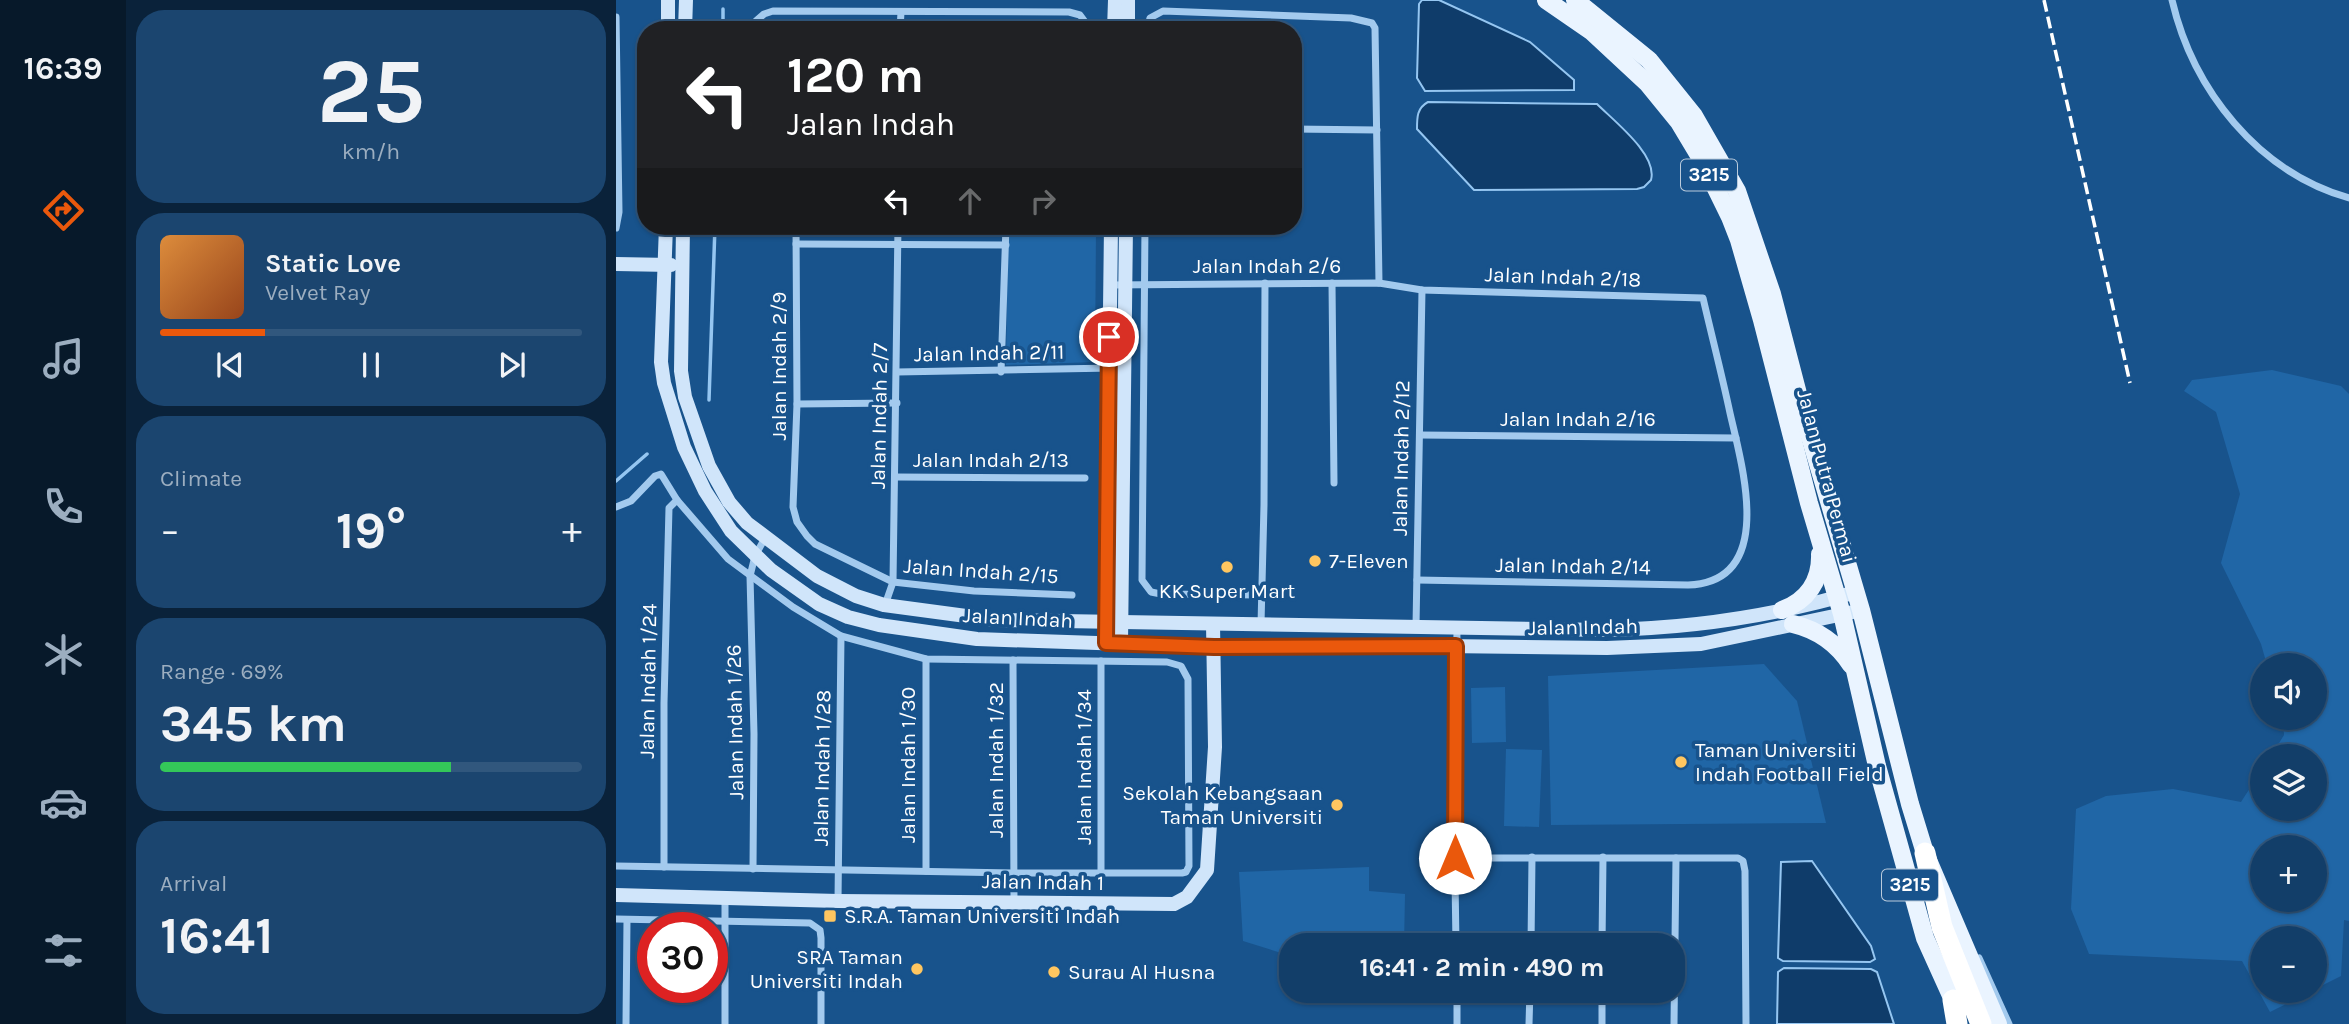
<!DOCTYPE html>
<html lang="en">
<head>
<meta charset="utf-8">
<style>
	:root { --surface:#123e69; --page:#1b456f; --text:#f1f3f6; --muted:#9caec0; --line:#31577d; --accent:#ea580c }
	body { margin:0; font-family:Karla,sans-serif; background:var(--page); color:var(--text); height:100vh; display:flex; flex-direction:column; font-size:26px; white-space:nowrap }
	* { box-sizing:border-box; margin:0 }
	p { font-size:23px; color:var(--muted) }
	.icon { flex:none; width:38px; height:38px; fill:none; stroke:currentColor; stroke-width:2; stroke-linecap:round; stroke-linejoin:round }
	.map { position:relative; flex:1; overflow:hidden }
	.details { display:flex; flex-direction:column; gap:10px; padding:10px; background:#0a223a; width:490px }
	.details>* { flex:none }
	.hud { position:absolute; left:21px; top:21px; width:665px; height:214px; border-radius:28px; box-shadow:0 2px 5px #0004,0 0 0 2px var(--line); background:#202124; color:#fff; overflow:hidden }
	.fabs { position:absolute; left:1634px; top:653px; display:grid; gap:14px }
	.fabs a { display:grid; place-items:center; width:77px; height:77px; border-radius:50%; background:var(--surface); box-shadow:0 2px 5px #0004,0 0 0 2px var(--line); font-size:35px }
	.speed { position:absolute; left:21px; top:912px; display:flex; gap:14px; font-size:35px; font-weight:700; text-align:center }
	.speed>* { display:grid; place-content:center; width:91px; height:91px; border-radius:50%; background:var(--surface); box-shadow:0 2px 5px #0004,0 0 0 2px var(--line); line-height:1 }
	.speed .limit { border:10px solid #d22; background:#fff; color:#111 }
	.pin { position:absolute; display:grid; place-items:center; width:60px; height:60px; color:#fff; margin:-30px; border:4px solid #fff; border-radius:50%; box-shadow:0 2px 7px #0007 }
	.me { position:absolute; width:77px; margin:-38px; rotate:0deg; stroke-linejoin:round; filter:drop-shadow(0 0 5px #0008) }
	.turn { display:flex; align-items:center; gap:24px; height:147px; padding:0 35px; font-size:32px }
	.turn .icon { width:91px; height:91px; stroke-width:2.5 }
	.turn b { display:block; font-size:49px; line-height:60px }
	.lanes { display:flex; align-items:center; height:66px; padding:0 35px; background:#0003; justify-content:center; gap:35px; direction:ltr }
	.lanes .off { opacity:.35 }
	.big { font-size:52px; font-weight:700; line-height:1.1 }
	.details .widget { flex:1; display:flex; flex-direction:column; justify-content:center; gap:10px; min-width:0; padding:0 24px; border-radius:28px; background:var(--page) }
	.details .dial { align-items:center; gap:0 }
	.dial b { font-size:91px; line-height:1 }
	.song { display:flex; align-items:center; gap:21px }
	.cover { width:84px; height:84px; border-radius:10px; background:linear-gradient(135deg,hsl(30 70% 55%),hsl(20 70% 35%)) }
	.played { height:7px; border-radius:4px; background:linear-gradient(90deg,var(--accent) 25%,var(--line) 25%) }
	.keys { display:flex; justify-content:space-around; direction:ltr }
	.heat { display:flex; justify-content:space-between; align-items:center; font-size:38px; direction:ltr }
	.charge { height:10px; border-radius:5px; background:linear-gradient(90deg,#34c759 69%,var(--line) 0) }
	.trip { position:absolute; left:663px; top:933px; width:406px; height:70px; border-radius:28px; background:var(--surface); box-shadow:0 2px 5px #0004,0 0 0 2px var(--line); font-weight:700; line-height:70px; text-align:center }
	main { display:flex; flex:1; min-height:0 }
	.dock { display:flex; flex-direction:column; width:126px; justify-content:space-around; align-items:center; background:#07192a; color:var(--muted) }
	.dock .icon { width:49px; height:49px }
	.dock .active { color:var(--accent) }
	.dock b { font-size:32px; color:var(--text) }
	.map>svg:first-child { display:block }
</style>
</head>
<body>
<main>
<nav class="dock">
<b>16:39</b>
<svg class="icon active" aria-label="directions" viewBox="0 0 24 24"><path d="M12 3l9 9-9 9-9-9zM9 14v-3h6M13 9l2 2-2 2"/></svg>
<svg class="icon" aria-label="music" viewBox="0 0 24 24"><path d="M9 18V5l10-2v13"/><circle cx="6" cy="18" r="3"/><circle cx="16" cy="16" r="3"/></svg>
<svg class="icon" aria-label="phone" viewBox="0 0 24 24"><path d="M5 4h4l2 5-3 2q2 4 5 5l2-3 5 2v4C11 20 4 13 5 4z"/></svg>
<svg class="icon" aria-label="climate" viewBox="0 0 24 24"><path d="M12 3v18M4 7l16 10M4 17L20 7"/></svg>
<svg class="icon" aria-label="car" viewBox="0 0 24 24"><path d="M5 17H2v-5l4-1 3-4h7l3 4 3 1v5h-3M9 17h6M6 11h13"/><circle cx="7" cy="17" r="2"/><circle cx="17" cy="17" r="2"/></svg>
<svg class="icon" aria-label="filters" viewBox="0 0 24 24"><path d="M4 7h16M4 17h16"/><circle cx="9" cy="7" r="2"/><circle cx="15" cy="17" r="2"/></svg>
</nav>
<section class="details">
<div class="widget dial"><b>25</b><p>km/h</p></div>
<div class="widget">
<div class="song"><i class="cover"></i><div><b>Static Love</b><p>Velvet Ray</p></div></div>
<div class="played"></div>
<div class="keys"><svg class="icon" aria-label="previous" viewBox="0 0 24 24"><path d="M18 5L8 12l10 7zM5 5v14"/></svg><svg class="icon" aria-label="pause" viewBox="0 0 24 24"><path d="M8 5v14M16 5v14"/></svg><svg class="icon" aria-label="next" viewBox="0 0 24 24"><path d="M6 5l10 7-10 7zM19 5v14"/></svg></div>
</div>
<div class="widget"><p>Climate</p>
<div class="heat"><a>−</a><b class="big">19°</b><a>+</a></div>
</div>
<div class="widget"><p>Range · 69%</p><b class="big">345 km</b><div class="charge"></div></div>
<div class="widget"><p>Arrival</p><b class="big">16:41</b></div>
</section>
<div class="map">
<svg width="1733" height="1024" viewBox="0 0 1733 1024">
	<rect width="100%" height="100%" fill="#18538c"/>
	<g fill="#2066a6" fill-rule="evenodd">
		<polygon points="480,226 479,362 390,365 392,227"/>
		<path d="M1656,370L1725,386L1733,394V921L1728,920L1725,976L1699,989V938H1647V990L1696,991L1654,1012L1626,961L1473,954L1455,909L1460,809L1490,796L1557,789L1625,802L1647,768V808H1699V756H1655L1668,735L1667,718H1699V665H1651L1645,644L1605,563L1624,494L1600,412L1568,391L1576,380ZM1699,847V900H1647V847Z"/>
		<polygon points="1148,664 1181,701 1210,823 935,825 932,676"/>
		<polygon points="889,687 890,742 856,743 855,688"/>
		<polygon points="890,749 926,750 923,827 888,826"/>
		<polygon points="753,867 753,891 789,894 788,945 676,945 675,956 627,941 623,872"/>
	</g>
	<g fill="#0f3c6a" stroke="#95c6f1" stroke-width="2">
		<polygon points="806,0 823,0 914,42 958,80 958,90 809,91 801,78 803,4"/>
		<path d="M812,102L981,104C998,121 1042,155 1035,180L1028,187L1021,189L858,190L801,129C801,117 801,108 812,102Z"/>
		<polygon points="1196,861 1255,946 1259,959 1254,962 1167,961 1162,958 1165,862"/>
		<polygon points="1168,968 1255,969 1261,972 1278,1024 1161,1024 1162,972"/>
	</g>
	<g fill="none" stroke-linecap="round" stroke-linejoin="round">
		<g stroke="#95c6f1" stroke-width="3.5">
			<polyline points="107,30 107,9"/>
			<polyline points="93,400 99,226"/>
			<polyline points="0,481 31,454"/>
		</g>
		<g stroke="#a3caee" stroke-width="7">
			<path d="M1556,0C1577,90 1642,172 1733,198"/>
			<polyline points="0,17 3,212 0,228"/>
			<polyline points="136,30 140,21 148,14 157,11 453,12 464,15 475,30"/>
			<polyline points="284,30 285,12"/>
			<polyline points="531,30 534,18 547,11 735,18 756,23 759,28 763,283"/>
			<polyline points="677,129 761,130"/>
			<polyline points="180,226 181,404 177,507 181,522 191,536 199,544 277,582 358,591 456,595"/>
			<polyline points="529,226 526,580 535,592 545,594 645,595"/>
			<polyline points="180,244 390,245"/>
			<polyline points="716,283 718,483"/>
			<path d="M494,285L763,283L806,290L1087,298C1096,337 1106,375 1114,413C1126,466 1161,582 1072,585L801,580"/>
			<polyline points="281,372 496,368"/>
			<polyline points="385,372 390,226"/>
			<polyline points="181,404 281,403"/>
			<polyline points="804,435 1120,438"/>
			<polyline points="280,477 469,478"/>
			<polyline points="0,507 15,501 39,476 45,474 61,500 112,559 177,607 225,636 310,659 551,662 565,666 572,679 573,866 570,872 566,873 398,873 0,866"/>
			<polyline points="269,605 277,582 282,226"/>
			<polyline points="645,624 648,505 649,283"/>
			<polyline points="800,626 806,290"/>
			<polyline points="397,660 398,901"/>
			<polyline points="839,858 1122,858 1127,861 1129,871 1130,1024"/>
			<polyline points="48,867 48,703 53,508 61,500"/>
			<polyline points="137,869 138,734 134,576 139,556 149,538"/>
			<polyline points="310,871 310,659"/>
			<polyline points="485,873 485,661"/>
			<polyline points="109,898 109,1024"/>
			<polyline points="222,901 225,636"/>
			<polyline points="0,919 194,923 204,930 205,938 205,1024"/>
			<polyline points="840,945 839,879 841,626"/>
			<polyline points="915,945 916,857"/>
			<polyline points="986,945 987,857"/>
			<polyline points="1363,958 1393,1024"/>
			<polyline points="841,990 841,1024"/>
			<polyline points="10,1024 11,920"/>
			<polyline points="913,1024 914,990"/>
			<polyline points="986,1024 986,990"/>
			<polyline points="1058,1024 1060,858"/>
		</g>
		<g stroke="#d0e5fa" stroke-width="14">
			<polyline points="52,0 52,30"/>
			<polyline points="512,0 512,30"/>
			<polyline points="69,30 70,0"/>
			<polyline points="498,30 499,0"/>
			<polyline points="50,226 45,362 48,383 68,447 89,491 115,531 155,570 203,604 232,617 263,625 361,639 598,647 745,645 991,648 1085,644 1237,612"/>
			<path d="M67,226L65,371L69,397L93,466L113,502L131,523L201,576L240,596L268,605L380,620L991,630C1076,628 1158,616 1240,592"/>
			<polyline points="0,264 55,265"/>
			<polyline points="490,643 495,226"/>
			<polyline points="505,644 510,226"/>
			<polyline points="0,895 222,901 558,904 571,897 591,870 599,747 597,624"/>
		</g>
		<g stroke="#eaf4ff" stroke-width="18">
			<polyline points="930,0 975,31 1032,84 1063,122 1087,162 1114,217 1123,240 1146,320 1193,503 1226,614 1261,766 1309,938 1342,1011"/>
			<polyline points="959,0 1033,60 1078,116 1121,191 1156,294 1187,413 1245,610 1294,804 1309,853 1382,1024"/>
			<path d="M1166,610C1191,601 1205,581 1204,554"/>
			<path d="M1177,624C1202,630 1221,643 1235,665"/>
		</g>
		<g stroke="#fff" stroke-width="21">
			<polyline points="1309,853 1326,927 1365,1024"/>
			<polyline points="1337,1000 1341,1024"/>
		</g>
		<polyline stroke="#fff" stroke-width="3.5" stroke-dasharray="12 5" stroke-linecap="butt" points="1428,0 1514,383"/>
	</g>
	<g fill="none" stroke-linecap="round" stroke-linejoin="round">
		<defs>
			<polyline id="route" points="493,337 490,643 598,647 840,646 839,858"/>
		</defs>
		<use href="#route" stroke="#983908" stroke-width="18"/>
		<use href="#route" stroke="#ea580c" stroke-width="12"/>
	</g>
	<g fill="#ffc660" stroke="#18538c" stroke-width="2.5">
		<circle cx="699" cy="561" r="7"/>
		<circle cx="611" cy="567" r="7"/>
		<circle cx="1065" cy="762" r="7"/>
		<circle cx="721" cy="805" r="7"/>
		<rect x="207" y="909" width="14" height="14" rx="3.5"/>
		<circle cx="301" cy="969" r="7"/>
		<circle cx="438" cy="972" r="7"/>
	</g>
	<g text-anchor="middle" dominant-baseline="central" stroke-width="7" stroke-linejoin="round" paint-order="stroke">
		<g fill="#18538c" stroke="#bacbdc" stroke-width="2">
			<rect x="1065" y="159.5" width="56" height="31" rx="5"/>
			<rect x="1266" y="869.5" width="56" height="31" rx="5"/>
		</g>
		<g font-size="19" font-weight="bold" fill="#fff">
			<text x="1093" y="175">3215</text>
			<text x="1294" y="885">3215</text>
		</g>
		<g font-size="21" fill="#fff" stroke="#18538c">
			<text x="651" y="266">Jalan Indah 2/6</text>
			<text transform="translate(947 277) rotate(2)">Jalan Indah 2/18</text>
			<text transform="translate(373 353) rotate(-1)">Jalan Indah 2/11</text>
			<text transform="translate(163 366) rotate(-90)">Jalan Indah 2/9</text>
			<text transform="translate(263 416) rotate(-89)">Jalan Indah 2/7</text>
			<text x="962" y="419">Jalan Indah 2/16</text>
			<text transform="translate(785 458) rotate(-89)">Jalan Indah 2/12</text>
			<text x="375" y="460">Jalan Indah 2/13</text>
			<text transform="translate(1211 476) rotate(75)">Jalan Putra Permai</text>
			<text transform="translate(957 566) rotate(1)">Jalan Indah 2/14</text>
			<text transform="translate(365 571) rotate(4)">Jalan Indah 2/15</text>
			<text transform="translate(402 618) rotate(3)">Jalan Indah</text>
			<text transform="translate(967 627) rotate(-1)">Jalan Indah</text>
			<text transform="translate(32 681) rotate(-89)">Jalan Indah 1/24</text>
			<text transform="translate(119 722) rotate(-91)">Jalan Indah 1/26</text>
			<text transform="translate(380 760) rotate(-90)">Jalan Indah 1/32</text>
			<text transform="translate(292 765) rotate(-90)">Jalan Indah 1/30</text>
			<text transform="translate(468 767) rotate(-90)">Jalan Indah 1/34</text>
			<text transform="translate(206 768) rotate(-89)">Jalan Indah 1/28</text>
			<text transform="translate(427 882) rotate(1)">Jalan Indah 1</text>
		</g>
		<g font-size="21" fill="#fff" stroke="#18538c" text-anchor="start">
			<text x="713" y="561">7-Eleven</text>
			<text x="611" y="591" text-anchor="middle">KK Super Mart</text>
			<text x="1079" y="750">Taman Universiti<tspan x="1079" dy="24">Indah Football Field</tspan></text>
			<text x="707" y="793" text-anchor="end">Sekolah Kebangsaan<tspan x="707" dy="24">Taman Universiti</tspan></text>
			<text x="228" y="916">S.R.A. Taman Universiti Indah</text>
			<text x="287" y="957" text-anchor="end">SRA Taman<tspan x="287" dy="24">Universiti Indah</tspan></text>
			<text x="452" y="972">Surau Al Husna</text>
		</g>
	</g>
</svg>
<div class="fabs">
<a><svg class="icon" aria-label="sound" viewBox="0 0 24 24"><path d="M4 9h4l5-4v14l-5-4H4zM17 9q2 3 0 6"/></svg></a>
<a><svg class="icon" aria-label="layers" viewBox="0 0 24 24"><path d="M12 4l9 5-9 5-9-5zM3 14l9 5 9-5"/></svg></a>
<a>+</a>
<a>−</a>
</div>
<div class="speed"><div class="limit">30</div></div>
<div class="pin" style="left:493px;top:337px;background:#d93025"><svg class="icon" aria-label="arrive" viewBox="0 0 24 24"><path d="M6 21V4h12l-3 4 3 4H6"/></svg></div>
<svg class="me" style="left:839px;top:858px" viewBox="-20 -20 40 40"><circle r="19" fill="#fff"/><path d="M0-13L10 11 0 6-10 11z" fill="#ea580c"/></svg>
<div class="trip">16:41 · 2 min · 490 m</div>
<div class="hud">
<div class="turn"><svg class="icon" aria-label="left" viewBox="0 0 24 24"><path d="M17 20v-9H6M10 6l-5 5 5 5"/></svg><div><b>120 m</b>Jalan Indah</div></div>
<div class="lanes"><svg class="icon" aria-label="left" viewBox="0 0 24 24"><path d="M17 20v-9H6M10 6l-5 5 5 5"/></svg><svg class="icon off" aria-label="ahead" viewBox="0 0 24 24"><path d="M12 20V5M6 11l6-6 6 6"/></svg><svg class="icon off" aria-label="right" viewBox="0 0 24 24"><path d="M7 20v-9h11M14 6l5 5-5 5"/></svg></div>
</div>
</div>
</main>
</body>
</html>
